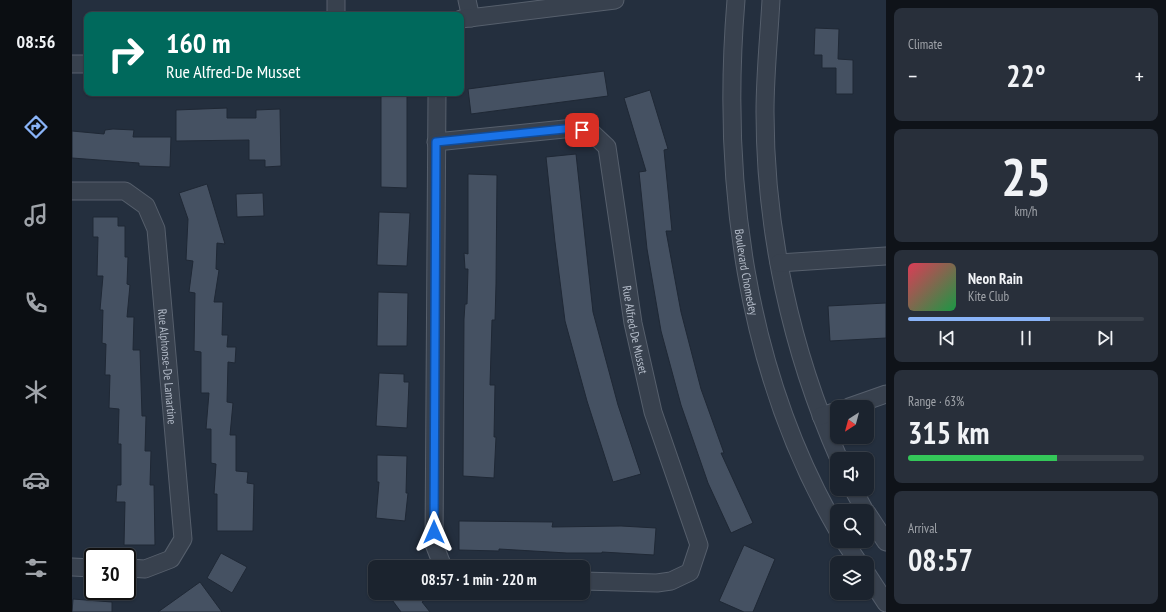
<!DOCTYPE html>
<html lang="en">
<head>
<meta charset="utf-8">
<style>
	:root { --surface:#1b232e; --page:#282f3a; --text:#f1f3f6; --muted:#a0a4aa; --line:#39404a; --accent:#8ab4f8 }
	body { margin:0; font-family:"PT Sans Narrow",sans-serif; background:var(--page); color:var(--text); height:100vh; display:flex; flex-direction:column; font-size:15px; white-space:nowrap }
	* { box-sizing:border-box; margin:0 }
	p { font-size:13px; color:var(--muted) }
	.icon { flex:none; width:22px; height:22px; fill:none; stroke:currentColor; stroke-width:2; stroke-linecap:round; stroke-linejoin:round }
	.map { position:relative; flex:1; overflow:hidden }
	.side { display:flex; flex-direction:column; gap:8px; padding:8px; background:#0f1319; width:280px }
	.side>* { flex:none }
	.guide { position:absolute; left:12px; top:12px; width:380px; height:84px; border-radius:8px; box-shadow:0 1px 3px #0004,0 0 0 1px var(--line); background:#00695c; color:#fff; overflow:hidden }
	.needle { width:26px; rotate:216deg }
	.controls { position:absolute; left:758px; top:400px; display:grid; gap:8px }
	.controls a { display:grid; place-items:center; width:44px; height:44px; border-radius:8px; background:var(--surface); box-shadow:0 1px 3px #0004,0 0 0 1px var(--line); font-size:20px }
	.speed { position:absolute; left:12px; top:548px; display:flex; gap:8px; font-size:20px; font-weight:700; text-align:center }
	.speed>* { display:grid; place-content:center; width:52px; height:52px; border-radius:50%; background:var(--surface); box-shadow:0 1px 3px #0004,0 0 0 1px var(--line); line-height:1 }
	.speed .limit { border:2px solid #111; border-radius:6px; background:#fff; color:#111 }
	.pin { position:absolute; display:grid; place-items:center; width:34px; height:34px; color:#fff; margin:-17px; border-radius:8px; box-shadow:0 2px 6px #0006 }
	.me { position:absolute; width:44px; margin:-22px; rotate:0deg; stroke-linejoin:round; filter:drop-shadow(0 0 3px #0008) }
	.turn { display:flex; align-items:center; gap:14px; height:84px; padding:0 16px; font-size:18px }
	.turn .icon { width:52px; height:52px; stroke-width:2.5 }
	.turn b { display:block; font-size:28px; line-height:34px }
	.big { font-size:30px; font-weight:600; line-height:1.1 }
	.side .card { flex:1; display:flex; flex-direction:column; justify-content:center; gap:6px; min-width:0; padding:0 14px; border-radius:8px; background:var(--page) }
	.side .dial { align-items:center; gap:0 }
	.dial b { font-size:52px; line-height:1 }
	.song { display:flex; align-items:center; gap:12px }
	.cover { width:48px; height:48px; border-radius:6px; background:linear-gradient(135deg,hsl(350 70% 55%),hsl(140 70% 35%)) }
	.played { height:4px; border-radius:2px; background:linear-gradient(90deg,var(--accent) 60%,var(--line) 60%) }
	.keys { display:flex; justify-content:space-around; direction:ltr }
	.heat { display:flex; justify-content:space-between; align-items:center; font-size:22px; direction:ltr }
	.charge { height:6px; border-radius:3px; background:linear-gradient(90deg,#34c759 63%,var(--line) 0) }
	.trip { position:absolute; left:296px; top:560px; width:222px; height:40px; border-radius:8px; background:var(--surface); box-shadow:0 1px 3px #0004,0 0 0 1px var(--line); font-weight:600; line-height:40px; text-align:center }
	main { display:flex; flex:1; min-height:0 }
	.tabs { display:flex; flex-direction:column; width:72px; justify-content:space-around; align-items:center; background:#0b0e12; color:var(--muted) }
	.tabs .icon { width:28px; height:28px }
	.tabs .on { color:var(--accent) }
	.tabs b { font-size:18px; color:var(--text) }
	.map>svg:first-child { display:block }
</style>
</head>
<body>
<main>
<nav class="tabs">
<b>08:56</b>
<svg class="icon on" aria-label="directions" viewBox="0 0 24 24"><path d="M12 3l9 9-9 9-9-9zM9 14v-3h6M13 9l2 2-2 2"/></svg>
<svg class="icon" aria-label="music" viewBox="0 0 24 24"><path d="M9 18V5l10-2v13"/><circle cx="6" cy="18" r="3"/><circle cx="16" cy="16" r="3"/></svg>
<svg class="icon" aria-label="phone" viewBox="0 0 24 24"><path d="M5 4h4l2 5-3 2q2 4 5 5l2-3 5 2v4C11 20 4 13 5 4z"/></svg>
<svg class="icon" aria-label="climate" viewBox="0 0 24 24"><path d="M12 3v18M4 7l16 10M4 17L20 7"/></svg>
<svg class="icon" aria-label="car" viewBox="0 0 24 24"><path d="M5 17H2v-5l4-1 3-4h7l3 4 3 1v5h-3M9 17h6M6 11h13"/><circle cx="7" cy="17" r="2"/><circle cx="17" cy="17" r="2"/></svg>
<svg class="icon" aria-label="filters" viewBox="0 0 24 24"><path d="M4 7h16M4 17h16"/><circle cx="9" cy="7" r="2"/><circle cx="15" cy="17" r="2"/></svg>
</nav>
<div class="map">
<svg width="814" height="612" viewBox="0 0 814 612">
	<rect width="100%" height="100%" fill="#242f3e"/>
	<g fill="#455162" stroke="#1f2835">
		<polygon points="743,28 767,29 766,59 781,60 781,94 764,94 764,68 750,68 750,55 742,55"/>
		<polygon points="532,71 536,96 399,114 396,89"/>
		<polygon points="578,90 596,149 592,150 600,231 594,231 609,312 629,389 652,453 649,453 681,523 659,533 636,483 609,405 589,331 575,249 567,172 574,171 552,98"/>
		<polygon points="309,96 335,96 335,188 309,187"/>
		<polygon points="155,108 155,118 184,118 184,110 208,109 209,166 193,167 193,160 177,160 177,140 104,141 104,110"/>
		<polygon points="41,129 62,130 61,137 99,137 98,167 67,166 67,163 0,158 0,131 32,134 33,130"/>
		<polygon points="504,154 521,312 546,405 569,474 541,482 515,401 493,321 483,242 474,157"/>
		<polygon points="396,174 425,175 424,284 423,320 420,320 418,385 423,385 422,437 424,437 422,478 391,476 392,319 393,304 395,304 396,269 393,269 392,253 396,254"/>
		<polygon points="135,184 153,244 145,243 144,269 147,270 142,302 151,302 150,335 156,335 155,347 164,347 163,363 156,362 155,402 161,403 158,435 164,435 164,471 176,472 175,483 182,484 181,531 145,531 145,494 142,494 144,464 139,463 139,429 134,429 137,393 129,393 129,352 122,351 123,293 117,292 121,261 114,260 116,219 107,193"/>
		<polygon points="191,193 192,216 165,217 164,194"/>
		<polygon points="307,212 338,213 335,266 305,265"/>
		<polygon points="21,217 46,217 46,226 53,226 53,257 56,257 55,284 58,285 55,317 62,317 61,350 68,350 70,416 74,416 73,451 79,451 78,485 82,485 83,545 52,545 53,502 44,502 45,485 49,485 49,444 46,444 47,409 37,408 38,375 33,375 34,344 30,343 31,310 28,310 31,276 25,276 26,237 21,237"/>
		<polygon points="306,292 336,293 335,346 305,346"/>
		<polygon points="814,303 814,338 758,341 756,306"/>
		<polygon points="307,373 332,374 332,382 337,382 335,428 304,426"/>
		<polygon points="305,455 335,456 334,493 336,493 333,521 304,518 307,482 305,482"/>
		<polygon points="387,521 481,522 480,527 549,526 584,528 582,555 530,552 530,553 495,553 427,549 427,551 387,550"/>
		<polygon points="672,545 703,559 681,612 672,612 647,601"/>
		<polygon points="149,553 175,567 160,593 135,578"/>
		<polygon points="128,582 150,612 86,612"/>
		<polygon points="315,593 363,593 350,602 358,612 329,612"/>
		<polygon points="1,599 40,602 40,612 0,612"/>
	</g>
	<g fill="none" stroke-linecap="round" stroke-linejoin="round">
		<defs>
			<g id="minor">
				<polyline points="264,0 264,15"/>
				<polyline points="395,0 399,18"/>
				<path id="s1" d="M664,0C649,181 673,370 765,529"/>
				<path d="M699,0C697,37 693,74 693,112C693,231 719,350 767,459"/>
				<polyline points="389,19 543,0"/>
				<polyline points="0,64 15,64"/>
				<polyline points="365,93 362,544 371,567"/>
				<path id="s2" d="M364,142L502,128L519,132L535,147L561,323L581,412L627,545L618,572L599,581L585,583L511,581"/>
				<path id="s3" d="M0,191H53L74,206L84,229L111,539L99,559L73,569L55,568"/>
				<polyline points="707,263 814,256"/>
				<polyline points="777,407 814,394"/>
				<polyline points="749,416 765,411"/>
				<polyline points="781,489 793,511"/>
				<polyline points="795,513 814,542"/>
				<polyline points="772,541 787,563"/>
				<polyline points="0,567 21,568"/>
				<polyline points="795,574 814,603"/>
			</g>
		</defs>
		<use href="#minor" stroke="#565f6c" stroke-width="19"/>
		<use href="#minor" stroke="#38414e" stroke-width="17"/>
	</g>
	<g fill="none" stroke-linecap="round" stroke-linejoin="round">
		<defs>
			<polyline id="route" points="362,532 364,142 502,128 510,130"/>
		</defs>
		<use href="#route" stroke="#114b97" stroke-width="10"/>
		<use href="#route" stroke="#1a73e8" stroke-width="7"/>
	</g>
	<g text-anchor="middle" dominant-baseline="central" stroke-width="4" stroke-linejoin="round" paint-order="stroke">
		<g font-size="12" fill="#b4bcc9" stroke="#1d2633">
			<text stroke="none"><textPath href="#s1" startOffset="273">Boulevard Chomedey</textPath></text>
			<text stroke="none"><textPath href="#s2" startOffset="363">Rue Alfred-De Musset</textPath></text>
			<text stroke="none"><textPath href="#s3" startOffset="242">Rue Alphonse-De Lamartine</textPath></text>
		</g>
	</g>
</svg>
<div class="controls">
<a><svg class="needle" viewBox="-14 -14 28 28"><path d="M0-13l5 13h-10z" fill="#e53935"/><path d="M0 13l5-13h-10z" fill="#a0a4aa"/></svg></a>
<a><svg class="icon" aria-label="sound" viewBox="0 0 24 24"><path d="M4 9h4l5-4v14l-5-4H4zM17 9q2 3 0 6"/></svg></a>
<a><svg class="icon" aria-label="search" viewBox="0 0 24 24"><circle cx="10" cy="10" r="6"/><path d="M15 15l6 6"/></svg></a>
<a><svg class="icon" aria-label="layers" viewBox="0 0 24 24"><path d="M12 4l9 5-9 5-9-5zM3 14l9 5 9-5"/></svg></a>
</div>
<div class="speed"><div class="limit">30</div></div>
<div class="pin" style="left:510px;top:130px;background:#d93025"><svg class="icon" aria-label="arrive" viewBox="0 0 24 24"><path d="M6 21V4h12l-3 4 3 4H6"/></svg></div>
<svg class="me" style="left:362px;top:532px" viewBox="-20 -20 40 40"><path d="M0-17L14 15 0 8-14 15z" fill="#1a73e8" stroke="#fff" stroke-width="4"/></svg>
<div class="trip">08:57 · 1 min · 220 m</div>
<div class="guide">
<div class="turn"><svg class="icon" aria-label="right" viewBox="0 0 24 24"><path d="M7 20v-9h11M14 6l5 5-5 5"/></svg><div><b>160 m</b>Rue Alfred-De Musset</div></div>
</div>
</div>
<section class="side">
<div class="card"><p>Climate</p>
<div class="heat"><a>−</a><b class="big">22°</b><a>+</a></div>
</div>
<div class="card dial"><b>25</b><p>km/h</p></div>
<div class="card">
<div class="song"><i class="cover"></i><div><b>Neon Rain</b><p>Kite Club</p></div></div>
<div class="played"></div>
<div class="keys"><svg class="icon" aria-label="previous" viewBox="0 0 24 24"><path d="M18 5L8 12l10 7zM5 5v14"/></svg><svg class="icon" aria-label="pause" viewBox="0 0 24 24"><path d="M8 5v14M16 5v14"/></svg><svg class="icon" aria-label="next" viewBox="0 0 24 24"><path d="M6 5l10 7-10 7zM19 5v14"/></svg></div>
</div>
<div class="card"><p>Range · 63%</p><b class="big">315 km</b><div class="charge"></div></div>
<div class="card"><p>Arrival</p><b class="big">08:57</b></div>
</section>
</main>
</body>
</html>
